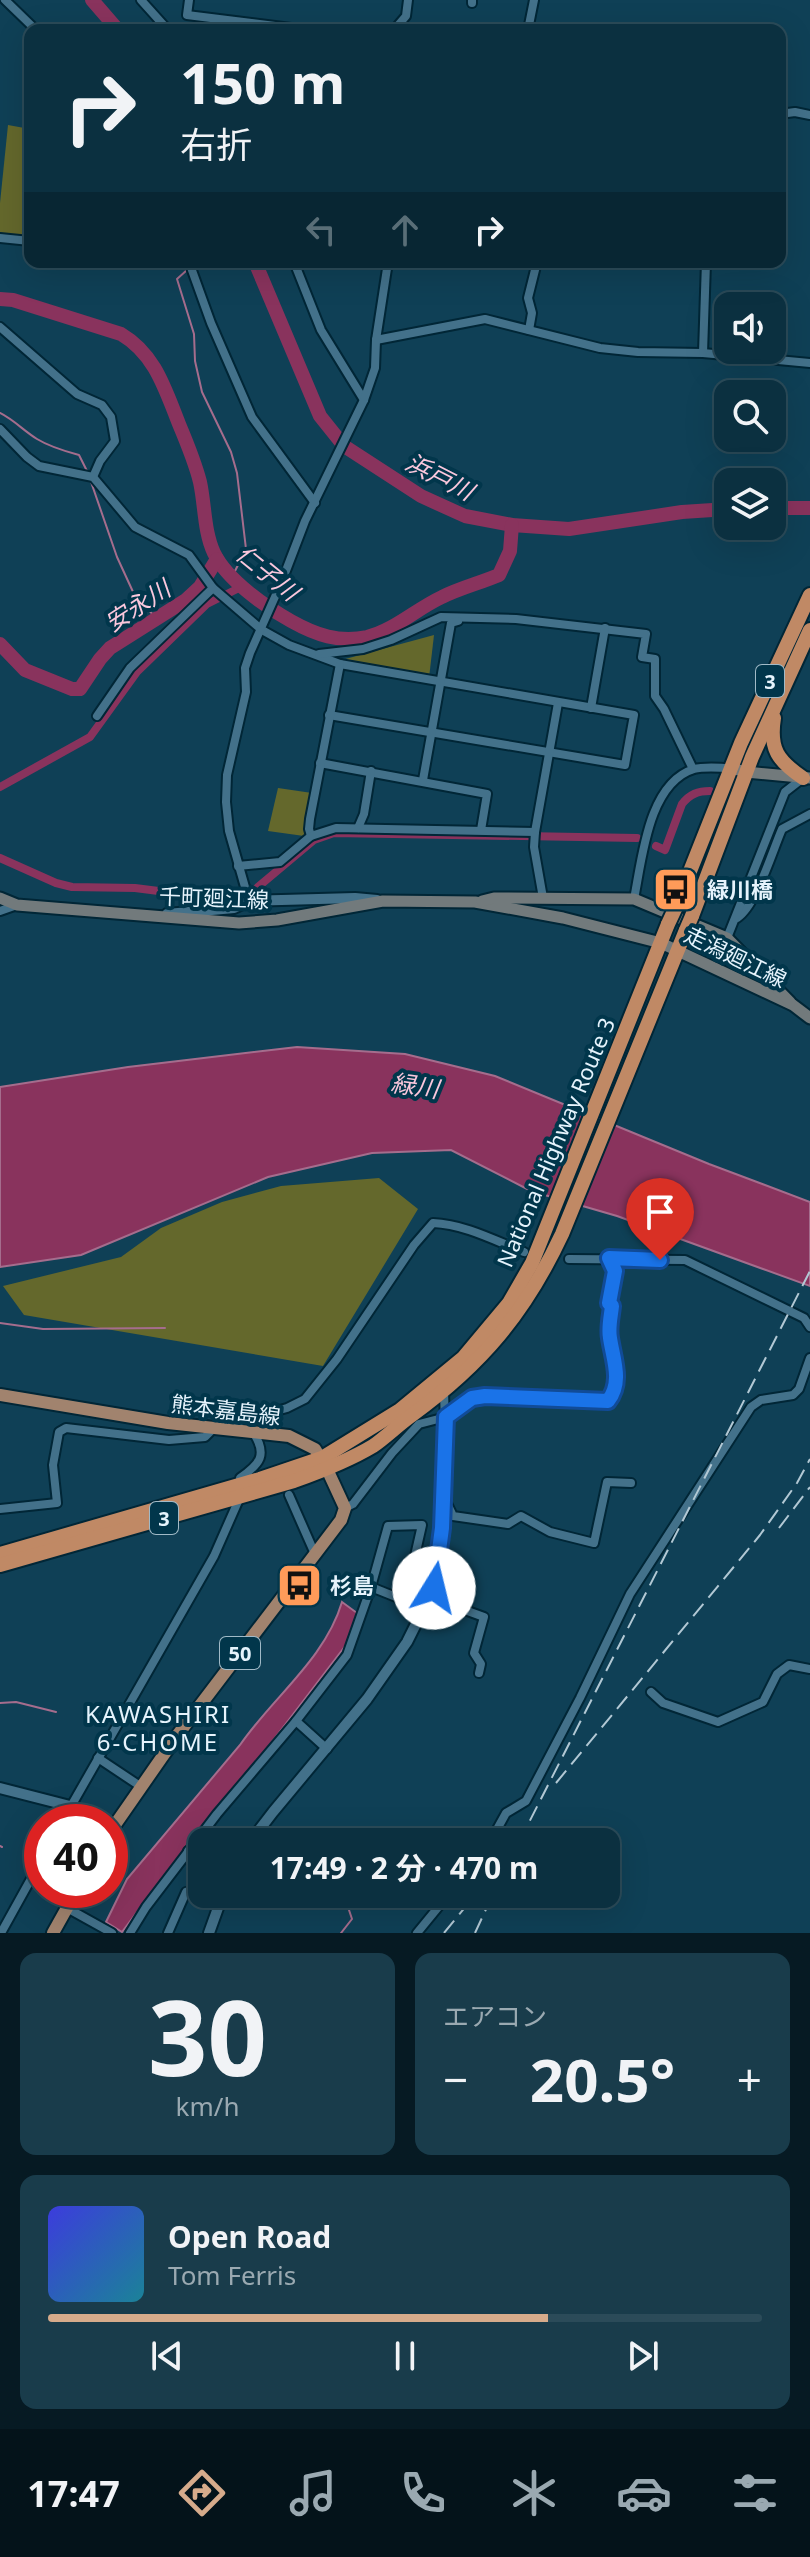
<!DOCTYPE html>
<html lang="ja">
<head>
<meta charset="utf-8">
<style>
	:root { --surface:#0b3040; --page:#193c4b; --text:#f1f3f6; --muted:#9aa9b1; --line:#2b4b59; --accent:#d6ab8b }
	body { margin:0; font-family:"Noto Sans","Noto Sans JP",sans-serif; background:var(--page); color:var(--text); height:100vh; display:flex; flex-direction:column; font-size:30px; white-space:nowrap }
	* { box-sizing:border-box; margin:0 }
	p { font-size:26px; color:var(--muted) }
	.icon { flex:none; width:44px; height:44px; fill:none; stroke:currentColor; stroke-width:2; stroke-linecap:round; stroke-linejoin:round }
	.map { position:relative; height:1933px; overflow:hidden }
	.drawer { display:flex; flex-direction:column; gap:20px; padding:20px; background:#061a23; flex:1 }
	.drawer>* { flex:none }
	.hud { position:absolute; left:24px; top:24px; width:762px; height:244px; border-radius:16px; box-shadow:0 8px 32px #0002,0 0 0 2px var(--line); background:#0b3040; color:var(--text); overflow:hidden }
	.buttons { position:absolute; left:714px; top:292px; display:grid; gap:16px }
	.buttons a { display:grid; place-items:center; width:72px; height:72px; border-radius:16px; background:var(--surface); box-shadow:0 8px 32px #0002,0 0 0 2px var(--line); font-size:40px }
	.speed { position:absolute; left:24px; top:1804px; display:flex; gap:16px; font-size:40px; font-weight:700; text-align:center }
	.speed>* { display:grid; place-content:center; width:104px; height:104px; border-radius:50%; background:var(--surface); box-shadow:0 8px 32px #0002,0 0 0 2px var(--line); line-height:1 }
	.speed .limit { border:12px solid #d22; background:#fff; color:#111 }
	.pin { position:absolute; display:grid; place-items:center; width:68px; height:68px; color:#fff; margin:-82px -34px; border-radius:50% 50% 50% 0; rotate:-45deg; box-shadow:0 0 8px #0007 }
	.pin .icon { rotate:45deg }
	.me { position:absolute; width:88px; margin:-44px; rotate:9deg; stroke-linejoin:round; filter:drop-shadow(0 0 6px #0008) }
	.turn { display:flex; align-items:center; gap:28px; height:168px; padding:0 24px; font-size:36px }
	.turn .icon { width:104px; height:104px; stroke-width:2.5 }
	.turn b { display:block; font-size:56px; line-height:68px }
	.lanes { display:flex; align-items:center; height:76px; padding:0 24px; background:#0003; justify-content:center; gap:40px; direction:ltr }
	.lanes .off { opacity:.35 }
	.big { font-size:60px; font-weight:700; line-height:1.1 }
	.drawer .card { flex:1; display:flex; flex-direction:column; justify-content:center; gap:12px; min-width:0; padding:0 28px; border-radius:16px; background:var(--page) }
	.drawer .dial { align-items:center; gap:0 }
	.dial b { font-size:104px; line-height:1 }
	.song { display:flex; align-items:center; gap:24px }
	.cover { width:96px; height:96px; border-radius:12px; background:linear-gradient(135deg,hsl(240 70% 55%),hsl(190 70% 35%)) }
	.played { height:8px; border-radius:4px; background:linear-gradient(90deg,var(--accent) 70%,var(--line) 70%) }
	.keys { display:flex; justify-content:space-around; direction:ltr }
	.heat { display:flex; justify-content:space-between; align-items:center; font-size:44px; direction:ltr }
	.drawer .tiles { flex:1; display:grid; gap:20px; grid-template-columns:1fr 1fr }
	.card:last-child { grid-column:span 2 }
	.trip { position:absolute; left:188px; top:1828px; width:432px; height:80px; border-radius:16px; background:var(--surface); box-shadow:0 8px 32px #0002,0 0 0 2px var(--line); font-weight:700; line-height:80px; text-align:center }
	.dock { display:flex; height:128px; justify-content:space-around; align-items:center; background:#04131a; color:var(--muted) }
	.dock .icon { width:56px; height:56px }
	.dock .selected { color:var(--accent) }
	.dock b { font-size:36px; color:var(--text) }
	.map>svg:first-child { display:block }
</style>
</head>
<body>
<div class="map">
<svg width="810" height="1933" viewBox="0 0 810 1933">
	<rect width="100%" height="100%" fill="#0f4056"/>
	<g fill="#64682c">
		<polygon points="8,125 30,129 30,237 0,234 0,203"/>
		<polygon points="434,635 429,678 338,661"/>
		<polygon points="278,788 312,793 304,836 268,831"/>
		<polygon points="379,1178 418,1209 323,1366 24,1315 3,1286 121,1257 161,1228 222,1202 281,1186"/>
	</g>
	<g fill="#89335d" stroke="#a56d8d" stroke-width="2">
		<polygon points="297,1047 405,1054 495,1076 709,1164 810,1202 810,1286 617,1216 531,1191 451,1150 372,1153 268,1177 81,1255 0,1267 0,1087 128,1067"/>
		<path d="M342,1602L357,1613L346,1645L265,1751L192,1839L122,1932L106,1922L127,1879L240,1745C273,1697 325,1659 342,1602Z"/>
	</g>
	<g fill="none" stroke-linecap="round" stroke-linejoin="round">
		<g stroke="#a56d8d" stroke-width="2">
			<polyline points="187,270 177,279 194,334 195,361 202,392 231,452 237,473 246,549 232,577"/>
			<path d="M0,413C14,420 24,431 37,439C50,447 64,451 79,455L88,473"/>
			<polyline points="90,479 117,557 134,594 157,619"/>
			<polyline points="0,1323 43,1329 165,1328"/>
			<polyline points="0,1703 16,1702 56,1712"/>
			<polyline points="0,1846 2,1847"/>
			<polyline points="341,1933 352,1919 349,1910 352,1894"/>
		</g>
		<g stroke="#89335d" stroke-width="8">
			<polyline points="0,787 90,737 137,672 207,604 243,586"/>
			<path d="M656,846L665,850L682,804C690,794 698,791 710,791"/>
			<polyline points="0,858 56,883 72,887 135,888 229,900 240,898"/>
			<polyline points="252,892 314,840 334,833 637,838"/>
		</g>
		<g stroke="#89335d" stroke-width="14">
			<polyline points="92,0 118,30"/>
			<polyline points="255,262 320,416 344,446 421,496 465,516 512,525 569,529 682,512 728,509"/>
			<path d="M0,299L13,300L121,334C155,354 165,389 179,424C187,443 195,462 200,482C205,505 204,532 214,553C227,580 266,607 291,621C316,635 339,643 367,637C395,630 416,609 442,597C460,588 480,583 499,575L510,551L512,525"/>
			<polyline points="772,508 810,508"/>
			<polyline points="0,644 25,670 72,689 80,689 100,659 110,648 186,600 200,587 217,559"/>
		</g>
		<defs>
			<g id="minor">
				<polyline points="5,0 36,30"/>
				<polyline points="141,0 168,30"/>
				<polyline points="189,0 187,15 307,30"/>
				<polyline points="472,3 472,0"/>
				<polyline points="394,30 406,16 408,0"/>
				<polyline points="528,30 534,0"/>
				<polyline points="780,114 795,112 810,115"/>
				<polyline points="0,238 30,241"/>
				<polyline points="189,262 211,323 252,417 315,503"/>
				<polyline points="294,262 321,330 364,400"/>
				<polyline points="0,327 77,394 102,405 111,417 115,441 100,461 93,477"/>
				<polyline points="529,330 532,313 528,298 537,262"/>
				<polyline points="376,340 485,319 600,348 638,352 703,353 810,363"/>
				<polyline points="703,353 706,262"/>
				<polyline points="0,429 27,457 39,466 93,477 135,527 189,555 213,588 262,630 289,645 340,664 634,715 625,765 329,715"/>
				<polyline points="319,654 363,649 391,640 441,617 516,619 646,634 642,657 655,659 655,696 664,709 693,769"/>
				<polyline points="591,708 605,628"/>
				<polyline points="97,716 130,668 213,588"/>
				<polyline points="320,763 487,794 481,830"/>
				<polyline points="423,780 451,623 458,621"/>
				<polyline points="358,828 364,814 371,771"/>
				<polyline points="311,836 309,829 310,819 340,664"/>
				<polyline points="238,866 280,862 311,836 336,828 535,832"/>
				<polyline points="543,898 534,847 535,832 558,703"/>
				<path d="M634,899C642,860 648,783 694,769C705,766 720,768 731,768"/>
				<polyline points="249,901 229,831 226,802 227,775 246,692 245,668 250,653 282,581 305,521 364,400 375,368 376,340 388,262"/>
				<polyline points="0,911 17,905"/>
				<path d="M737,918C756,906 772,852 782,829L810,814"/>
				<polyline points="727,938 785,792 803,778"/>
				<polyline points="569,1259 685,1260 804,1318 810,1327"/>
				<polyline points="289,1495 315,1554"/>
				<polyline points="444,1497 453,1516 508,1524 521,1516 550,1532 594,1543 607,1482 631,1483"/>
				<path d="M345,1508L353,1504L392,1453L419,1424L446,1417L472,1398L485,1396L608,1401C623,1381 613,1359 609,1338C608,1328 611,1316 612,1306L609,1303L615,1271L609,1258"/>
				<path d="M0,1509L57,1503L53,1465L59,1432L66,1428L169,1440L205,1437L214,1428L287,1408L305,1399L337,1359L414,1245L433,1223C464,1224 496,1241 524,1252"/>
				<polyline points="442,1528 446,1455 444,1392"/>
				<polyline points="371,1587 426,1609"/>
				<polyline points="440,1601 484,1617 474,1653 481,1664 479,1673"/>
				<polyline points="651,1692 663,1703 718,1722 763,1702 777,1674 789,1665 810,1669"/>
				<polyline points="296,1721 327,1749"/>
				<polyline points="98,1758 140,1786"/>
				<path d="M62,1822L214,1556L240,1497V1478C260,1464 268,1455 253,1432"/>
				<polyline points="490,1842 506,1813 526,1801 580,1698 630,1594 751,1407 761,1400 793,1395 799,1389 810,1358"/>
				<polyline points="188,1851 202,1858"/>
				<polyline points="67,1908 112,1933"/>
				<polyline points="1,1933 42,1859"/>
				<polyline points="130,1933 146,1907 217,1814 296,1721 347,1655 371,1587 388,1526 422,1525 405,1600"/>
				<polyline points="168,1933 186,1892 218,1906"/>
				<polyline points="417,1933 449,1894"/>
			</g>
			<g id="tertiary">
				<polyline points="167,914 234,908 249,901 355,898 377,900"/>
				<polyline points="0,1788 70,1806"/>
				<polyline points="250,1842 273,1812 367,1699 407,1642 434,1588 442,1528"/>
				<polyline points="209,1933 223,1894"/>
			</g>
			<g id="secondary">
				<polyline points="731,768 746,772 810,778"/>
				<polyline points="0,898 17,905 239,923 277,920 383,901 475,902 563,918 661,943 793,1005 810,1018"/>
				<polyline points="482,901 494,898 634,899 727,938 790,1002"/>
			</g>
			<g id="primary">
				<polyline points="0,1395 168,1423 289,1436 315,1449 327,1469 345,1508 341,1520 176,1737 110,1832"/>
				<polyline points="53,1933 77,1890"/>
			</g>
			<g id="trunk">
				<path d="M774,718C769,749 778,761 803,778"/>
				<polyline points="675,909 741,743 810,595"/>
				<polyline points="692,916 752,757 810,630"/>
				<polyline points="0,1554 260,1479 322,1458 400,1410 463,1358 509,1303 532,1263 668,924"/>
				<path d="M0,1565L294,1481C322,1471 348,1461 373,1446C386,1437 398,1425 412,1415C482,1364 525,1313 562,1234L686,930"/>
			</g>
		</defs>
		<use href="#minor" stroke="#012636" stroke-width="12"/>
		<use href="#tertiary" stroke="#012636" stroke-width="14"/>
		<use href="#secondary" stroke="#012636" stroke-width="15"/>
		<use href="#primary" stroke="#012636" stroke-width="16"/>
		<use href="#trunk" stroke="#012636" stroke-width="18"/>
		<use href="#minor" stroke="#43718a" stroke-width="8"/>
		<use href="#tertiary" stroke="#43718a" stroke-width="10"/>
		<use href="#secondary" stroke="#727a7c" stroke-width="11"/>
		<use href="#primary" stroke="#a1836e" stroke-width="12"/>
		<use href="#trunk" stroke="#c08965" stroke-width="14"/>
		<g stroke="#b2c8d4" stroke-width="2" stroke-dasharray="16 8" stroke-linecap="butt">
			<polyline points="779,1528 810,1487"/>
			<polyline points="556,1783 760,1535 797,1483 810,1459"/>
			<polyline points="519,1842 810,1271"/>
			<polyline points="444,1933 476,1894"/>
			<polyline points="475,1933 493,1894"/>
		</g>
		<defs>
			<g id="trunk-bridge">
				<polyline points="668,924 675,909"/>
				<polyline points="686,930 692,916"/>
			</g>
		</defs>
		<use href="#trunk-bridge" stroke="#012636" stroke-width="18" stroke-linecap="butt"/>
		<use href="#trunk-bridge" stroke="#c08965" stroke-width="14"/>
	</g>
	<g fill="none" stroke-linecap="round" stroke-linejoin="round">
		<defs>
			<path id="route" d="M434,1588L442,1528L446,1417L472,1398L485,1396L608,1401C623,1382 613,1359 610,1338C608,1328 611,1316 612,1306L609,1303L615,1271L609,1258L660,1260"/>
		</defs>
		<use href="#route" stroke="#114b97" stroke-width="20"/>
		<use href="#route" stroke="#1a73e8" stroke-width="14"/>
	</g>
	<defs>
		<symbol id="bus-square" viewBox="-11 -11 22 22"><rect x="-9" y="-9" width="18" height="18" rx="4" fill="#ff9b59" stroke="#01364b"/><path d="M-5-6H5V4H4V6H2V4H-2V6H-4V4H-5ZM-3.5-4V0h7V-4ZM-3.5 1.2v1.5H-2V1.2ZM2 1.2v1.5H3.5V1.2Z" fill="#111"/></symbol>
	</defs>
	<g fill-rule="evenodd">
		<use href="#bus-square" x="650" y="864" width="51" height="51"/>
		<use href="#bus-square" x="274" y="1560" width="51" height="51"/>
	</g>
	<g text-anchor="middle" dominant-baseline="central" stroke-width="8" stroke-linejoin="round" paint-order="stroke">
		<g fill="#01364b" stroke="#a1bac7" stroke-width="2">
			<rect x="756" y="665" width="28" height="32" rx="6"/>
			<rect x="150" y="1502" width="28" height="32" rx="6"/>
			<rect x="220" y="1637" width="40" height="32" rx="6"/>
		</g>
		<g font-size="20" font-weight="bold" fill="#e5f3fc">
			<text x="770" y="681">3</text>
			<text x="164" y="1518">3</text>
			<text x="240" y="1653">50</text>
		</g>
		<g font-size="22" font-weight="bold" fill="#e5f3fc" stroke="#01364b" text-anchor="start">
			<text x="707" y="889">緑川橋</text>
			<text x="330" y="1585">杉島</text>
		</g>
		<g font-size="22" fill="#e5f3fc" stroke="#01364b">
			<text transform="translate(214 897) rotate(2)">千町廻江線</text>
			<text transform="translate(736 956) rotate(26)">走潟廻江線</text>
			<text transform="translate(555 1142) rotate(-67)">National Highway Route 3</text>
			<text transform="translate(226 1409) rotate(7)">熊本嘉島線</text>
		</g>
		<g font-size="24" font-style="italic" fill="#fbc8dd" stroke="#01364b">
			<text transform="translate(440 476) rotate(27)">浜戸川</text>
			<text transform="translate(268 572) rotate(39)">仁子川</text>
			<text transform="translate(137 605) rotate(-33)">安永川</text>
			<text transform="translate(415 1085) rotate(8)">緑川</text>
		</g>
		<g font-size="24" letter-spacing="2" fill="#e5f3fc" stroke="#01364b">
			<text x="158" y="1713">KAWASHIRI<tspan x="158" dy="28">6-CHOME</tspan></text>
		</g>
	</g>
</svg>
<div class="buttons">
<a><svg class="icon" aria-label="sound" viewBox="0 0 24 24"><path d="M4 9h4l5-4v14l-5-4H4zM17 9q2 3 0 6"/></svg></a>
<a><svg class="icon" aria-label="search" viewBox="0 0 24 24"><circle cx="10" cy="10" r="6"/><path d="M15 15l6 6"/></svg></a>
<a><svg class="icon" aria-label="layers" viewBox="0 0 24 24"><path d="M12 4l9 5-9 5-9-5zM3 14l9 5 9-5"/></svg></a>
</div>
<div class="speed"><div class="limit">40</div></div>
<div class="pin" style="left:660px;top:1260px;background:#d93025"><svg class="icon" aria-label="arrive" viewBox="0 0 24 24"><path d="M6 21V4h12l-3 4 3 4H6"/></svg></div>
<svg class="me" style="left:434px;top:1588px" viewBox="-20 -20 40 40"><circle r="19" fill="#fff"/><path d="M0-13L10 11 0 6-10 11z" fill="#1a73e8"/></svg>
<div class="trip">17:49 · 2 分 · 470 m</div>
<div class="hud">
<div class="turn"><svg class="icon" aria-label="right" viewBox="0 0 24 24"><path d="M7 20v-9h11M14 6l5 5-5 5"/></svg><div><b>150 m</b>右折</div></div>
<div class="lanes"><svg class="icon off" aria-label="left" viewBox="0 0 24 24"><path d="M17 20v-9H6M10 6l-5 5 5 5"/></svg><svg class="icon off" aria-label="ahead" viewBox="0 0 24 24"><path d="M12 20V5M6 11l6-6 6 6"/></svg><svg class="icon" aria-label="right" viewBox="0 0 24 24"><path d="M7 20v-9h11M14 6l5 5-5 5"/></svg></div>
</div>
</div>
<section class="drawer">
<div class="tiles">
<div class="card dial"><b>30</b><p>km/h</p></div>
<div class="card"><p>エアコン</p>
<div class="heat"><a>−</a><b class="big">20.5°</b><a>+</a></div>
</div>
<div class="card">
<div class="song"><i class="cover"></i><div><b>Open Road</b><p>Tom Ferris</p></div></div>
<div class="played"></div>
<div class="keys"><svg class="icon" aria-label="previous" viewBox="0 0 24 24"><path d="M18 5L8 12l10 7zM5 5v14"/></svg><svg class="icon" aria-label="pause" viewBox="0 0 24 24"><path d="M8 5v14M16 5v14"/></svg><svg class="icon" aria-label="next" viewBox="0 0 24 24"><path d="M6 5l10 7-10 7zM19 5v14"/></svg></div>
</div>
</div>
</section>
<nav class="dock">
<b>17:47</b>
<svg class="icon selected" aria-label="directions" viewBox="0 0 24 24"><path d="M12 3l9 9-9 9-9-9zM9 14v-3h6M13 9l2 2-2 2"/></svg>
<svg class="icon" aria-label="music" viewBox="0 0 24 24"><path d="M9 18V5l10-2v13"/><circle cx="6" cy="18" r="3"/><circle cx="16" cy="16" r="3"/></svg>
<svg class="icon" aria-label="phone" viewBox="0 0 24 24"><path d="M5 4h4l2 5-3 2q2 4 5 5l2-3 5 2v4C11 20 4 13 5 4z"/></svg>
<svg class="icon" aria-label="climate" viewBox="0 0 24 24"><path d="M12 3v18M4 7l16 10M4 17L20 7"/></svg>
<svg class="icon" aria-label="car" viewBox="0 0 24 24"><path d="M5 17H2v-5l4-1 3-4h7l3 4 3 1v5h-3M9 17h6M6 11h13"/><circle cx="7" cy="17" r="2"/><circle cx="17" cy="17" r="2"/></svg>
<svg class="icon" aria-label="filters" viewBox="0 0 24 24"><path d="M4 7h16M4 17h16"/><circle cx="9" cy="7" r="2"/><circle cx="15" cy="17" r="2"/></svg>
</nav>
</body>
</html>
